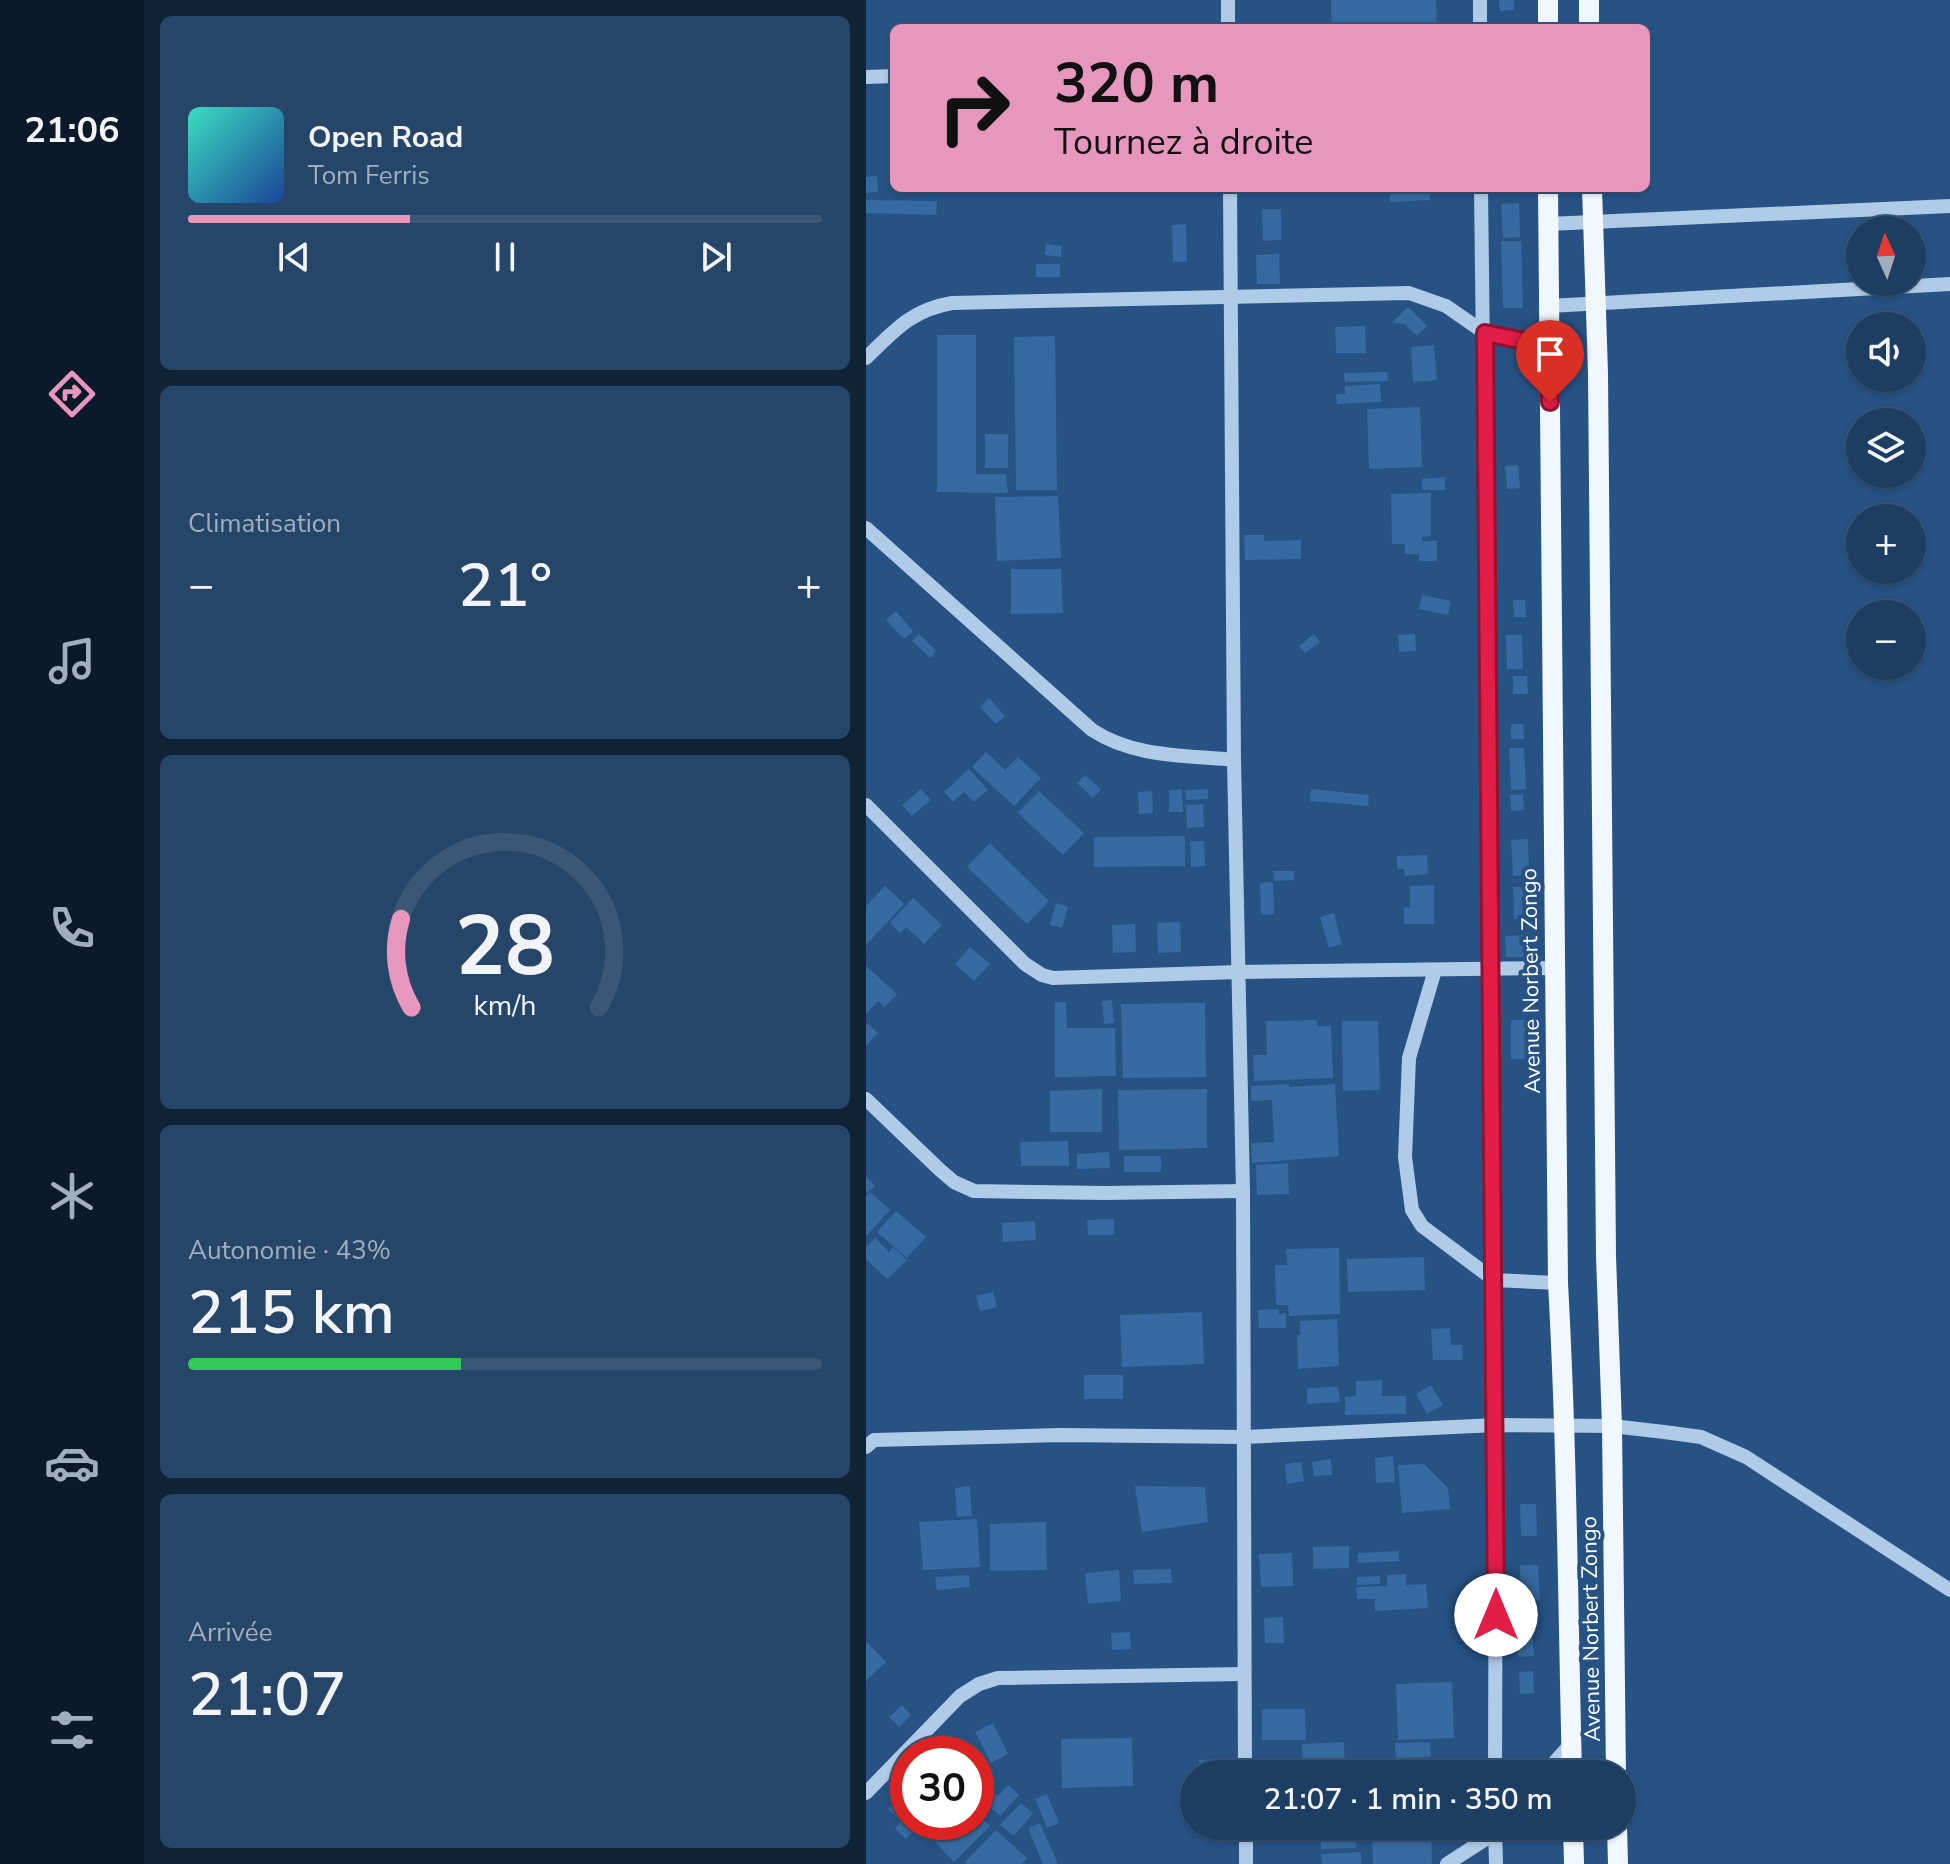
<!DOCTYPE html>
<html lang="fr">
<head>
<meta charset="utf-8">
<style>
	:root { --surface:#1c3e63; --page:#254569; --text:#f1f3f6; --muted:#a0aebe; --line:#3a5778; --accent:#e797bd }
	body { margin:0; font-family:"Nunito Sans",sans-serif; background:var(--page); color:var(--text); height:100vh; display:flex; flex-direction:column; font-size:30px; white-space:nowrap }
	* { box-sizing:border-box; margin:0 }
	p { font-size:26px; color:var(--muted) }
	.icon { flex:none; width:44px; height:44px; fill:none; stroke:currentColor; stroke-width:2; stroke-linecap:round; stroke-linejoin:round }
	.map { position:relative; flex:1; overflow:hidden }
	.details { display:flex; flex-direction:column; gap:16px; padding:16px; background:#0f2236; width:722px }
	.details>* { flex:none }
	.top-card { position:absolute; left:24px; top:24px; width:760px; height:168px; border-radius:12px; box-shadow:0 2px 6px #0004,0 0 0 2px var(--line); background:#e797bd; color:#111; overflow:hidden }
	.needle { width:52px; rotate:357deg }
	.tools { position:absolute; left:980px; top:216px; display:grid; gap:16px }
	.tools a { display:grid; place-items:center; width:80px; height:80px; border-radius:50%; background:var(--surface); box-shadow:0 2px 6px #0004,0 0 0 2px var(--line); font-size:40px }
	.speed { position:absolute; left:24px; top:1736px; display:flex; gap:16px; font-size:40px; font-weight:700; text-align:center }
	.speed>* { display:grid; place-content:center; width:104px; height:104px; border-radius:50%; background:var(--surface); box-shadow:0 2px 6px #0004,0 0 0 2px var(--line); line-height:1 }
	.speed .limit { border:12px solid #d22; background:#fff; color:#111 }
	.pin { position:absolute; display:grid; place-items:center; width:68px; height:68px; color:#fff; margin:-82px -34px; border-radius:50% 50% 50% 0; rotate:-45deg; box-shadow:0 0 8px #0007 }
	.pin .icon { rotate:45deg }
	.me { position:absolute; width:88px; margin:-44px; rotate:0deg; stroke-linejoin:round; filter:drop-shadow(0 0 6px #0008) }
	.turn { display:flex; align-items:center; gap:28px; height:168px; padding:0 32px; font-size:36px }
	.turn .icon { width:104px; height:104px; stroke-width:2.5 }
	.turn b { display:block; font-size:56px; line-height:68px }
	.big { font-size:60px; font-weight:600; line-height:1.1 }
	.details .tile { flex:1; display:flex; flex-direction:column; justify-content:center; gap:12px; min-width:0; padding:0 28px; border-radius:12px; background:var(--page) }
	.details .dial { align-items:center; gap:0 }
	.dial svg { height:208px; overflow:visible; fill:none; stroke:var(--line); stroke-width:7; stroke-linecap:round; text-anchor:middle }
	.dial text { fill:var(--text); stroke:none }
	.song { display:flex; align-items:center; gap:24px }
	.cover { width:96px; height:96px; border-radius:12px; background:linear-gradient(135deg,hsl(170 70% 55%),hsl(220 70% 35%)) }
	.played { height:8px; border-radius:4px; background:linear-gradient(90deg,var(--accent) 35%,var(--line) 35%) }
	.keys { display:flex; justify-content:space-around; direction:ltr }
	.heat { display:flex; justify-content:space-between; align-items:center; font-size:44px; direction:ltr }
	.charge { height:12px; border-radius:6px; background:linear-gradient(90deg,#34c759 43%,var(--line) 0) }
	.trip { position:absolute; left:314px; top:1760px; width:456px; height:80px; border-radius:40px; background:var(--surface); box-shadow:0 2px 6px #0004,0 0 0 2px var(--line); font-weight:600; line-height:80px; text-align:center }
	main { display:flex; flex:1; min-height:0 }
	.menu { display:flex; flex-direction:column; width:144px; justify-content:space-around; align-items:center; background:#0b1928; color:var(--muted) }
	.menu .icon { width:56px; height:56px }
	.menu .selected { color:var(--accent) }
	.menu b { font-size:36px; color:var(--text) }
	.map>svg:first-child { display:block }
</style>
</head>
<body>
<main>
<nav class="menu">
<b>21:06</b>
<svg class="icon selected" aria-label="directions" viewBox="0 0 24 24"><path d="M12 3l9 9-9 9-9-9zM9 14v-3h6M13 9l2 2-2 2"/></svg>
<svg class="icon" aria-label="music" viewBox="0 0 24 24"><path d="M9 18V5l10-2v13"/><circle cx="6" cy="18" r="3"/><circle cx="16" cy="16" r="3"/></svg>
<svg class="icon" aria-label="phone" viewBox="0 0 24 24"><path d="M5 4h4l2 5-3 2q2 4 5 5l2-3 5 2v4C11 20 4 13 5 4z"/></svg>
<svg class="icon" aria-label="climate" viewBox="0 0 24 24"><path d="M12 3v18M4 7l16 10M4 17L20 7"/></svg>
<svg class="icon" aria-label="car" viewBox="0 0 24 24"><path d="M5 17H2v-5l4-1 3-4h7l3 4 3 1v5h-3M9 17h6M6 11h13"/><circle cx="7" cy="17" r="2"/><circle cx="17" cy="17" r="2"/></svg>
<svg class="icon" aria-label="filters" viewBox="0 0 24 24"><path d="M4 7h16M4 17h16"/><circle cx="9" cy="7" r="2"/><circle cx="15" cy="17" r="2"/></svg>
</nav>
<section class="details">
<div class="tile">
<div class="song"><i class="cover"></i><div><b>Open Road</b><p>Tom Ferris</p></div></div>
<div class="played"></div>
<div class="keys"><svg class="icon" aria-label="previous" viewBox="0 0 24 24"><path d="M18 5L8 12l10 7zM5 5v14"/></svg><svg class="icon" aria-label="pause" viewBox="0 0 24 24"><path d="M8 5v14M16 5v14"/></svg><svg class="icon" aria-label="next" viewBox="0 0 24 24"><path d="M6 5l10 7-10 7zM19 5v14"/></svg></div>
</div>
<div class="tile"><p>Climatisation</p>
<div class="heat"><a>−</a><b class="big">21°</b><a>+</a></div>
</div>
<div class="tile dial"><svg viewBox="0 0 100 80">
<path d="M14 69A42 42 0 1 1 86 69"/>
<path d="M14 69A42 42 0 0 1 10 35" stroke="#e797bd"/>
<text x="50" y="56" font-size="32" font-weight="700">28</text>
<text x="50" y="72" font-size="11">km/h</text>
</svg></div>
<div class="tile"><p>Autonomie · 43%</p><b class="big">215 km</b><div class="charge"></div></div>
<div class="tile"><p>Arrivée</p><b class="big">21:07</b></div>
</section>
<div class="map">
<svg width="1084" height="1864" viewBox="0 0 1084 1864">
	<rect width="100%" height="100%" fill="#265284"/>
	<g fill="#376aa0">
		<polygon points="465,0 570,0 571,26 466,28"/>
		<polygon points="633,0 648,0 648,10 634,11"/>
		<polygon points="11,176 12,192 0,193 0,177"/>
		<polygon points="524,188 564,188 564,200 524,202"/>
		<polygon points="0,200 71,201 70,215 0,213"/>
		<polygon points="653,203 654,237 637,238 635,204"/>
		<polygon points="396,209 415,209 415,240 397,241"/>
		<polygon points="320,224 321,262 307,262 306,225"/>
		<polygon points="635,241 655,241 657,308 637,308"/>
		<polygon points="180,244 196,246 195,257 179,255"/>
		<polygon points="413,254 414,284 391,284 390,255"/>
		<rect x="170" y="264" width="24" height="13"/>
		<polygon points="542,307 561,326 551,336 539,324 526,323"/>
		<polygon points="499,326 500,353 470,353 469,327"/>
		<polygon points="71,335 110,335 110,474 140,474 142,493 71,492"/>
		<polygon points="189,336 191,490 150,490 148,337"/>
		<polygon points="568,345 571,380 547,382 545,347"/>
		<polygon points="521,372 522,381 479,382 478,373"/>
		<polygon points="514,384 515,402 471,404 470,394 479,394 479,386"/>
		<polygon points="554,407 556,467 503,469 501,409"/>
		<rect x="119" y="434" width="23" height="34"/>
		<polygon points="652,465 654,488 641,489 639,466"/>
		<polygon points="579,477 579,490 556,490 556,479"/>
		<polygon points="565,493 565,536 556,537 556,541 571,541 571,561 553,561 553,554 539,554 539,544 526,544 525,494"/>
		<polygon points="192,496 195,558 131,561 129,497"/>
		<polygon points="378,535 398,535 398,541 435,540 435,559 379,560"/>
		<polygon points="145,569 195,569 197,613 145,614"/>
		<polygon points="556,595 585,601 582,615 553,609"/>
		<polygon points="647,600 659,600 660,617 648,617"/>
		<polygon points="30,611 47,631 38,639 20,620"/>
		<polygon points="53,634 70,651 64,658 46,641"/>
		<polygon points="448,634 454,642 439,653 433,646"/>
		<polygon points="549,634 550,651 533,652 532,635"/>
		<polygon points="640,635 656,635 657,669 641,669"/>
		<polygon points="647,676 661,676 662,694 647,694"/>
		<polygon points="123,698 139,716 130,724 114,707"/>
		<polygon points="645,724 657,724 658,739 645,739"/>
		<polygon points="643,748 658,748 660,789 645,790"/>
		<polygon points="120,752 139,770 152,757 175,778 148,806 106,767"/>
		<polygon points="103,769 122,790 108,802 98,792 87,802 78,792"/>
		<polygon points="219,775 235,789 227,798 211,783"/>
		<polygon points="55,789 65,800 46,816 36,805"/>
		<polygon points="316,789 317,812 303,812 303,790"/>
		<polygon points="342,789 342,799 320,800 319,790"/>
		<polygon points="445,789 503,795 502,806 444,801"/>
		<polygon points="173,791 218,833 197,855 152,813"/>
		<polygon points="286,791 287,813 273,814 272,792"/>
		<polygon points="657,794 658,810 645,811 644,795"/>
		<polygon points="337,804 338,827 321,828 320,805"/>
		<polygon points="319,836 319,866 228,867 228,837"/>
		<polygon points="662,839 663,875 647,876 645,840"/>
		<polygon points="324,841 338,841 339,866 325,867"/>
		<polygon points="124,843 183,901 161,924 101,867"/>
		<polygon points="561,855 562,874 539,876 538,869 531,869 531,856"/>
		<polygon points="407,871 428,871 428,880 408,881"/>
		<polygon points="407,882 408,914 395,915 394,883"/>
		<polygon points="568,885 568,924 538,924 538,907 544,908 544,886"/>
		<polygon points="19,886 38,904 0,945 0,906"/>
		<polygon points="647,887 662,887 662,919 648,919"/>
		<polygon points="47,898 76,925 58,944 40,927 34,933 24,923"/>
		<polygon points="190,903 202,907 196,928 184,925"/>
		<polygon points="468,913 476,944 463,948 454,917"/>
		<polygon points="314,922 315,952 292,953 291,923"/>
		<polygon points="269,924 270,952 247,953 246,925"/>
		<polygon points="658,935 659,957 640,957 639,936"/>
		<polygon points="104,947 124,964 108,981 89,964"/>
		<polygon points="0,966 31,994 19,1007 12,1001 0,1014"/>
		<polygon points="246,1000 248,1023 238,1024 236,1001"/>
		<polygon points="189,1002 200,1002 201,1028 249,1028 250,1076 189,1077"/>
		<polygon points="339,1003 340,1077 257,1078 255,1004"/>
		<polygon points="451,1020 451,1026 465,1026 467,1078 388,1081 387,1055 401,1055 400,1021"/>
		<polygon points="645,1020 660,1020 661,1059 645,1059"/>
		<polygon points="476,1021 512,1021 514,1090 477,1091"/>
		<polygon points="2,1024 12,1033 0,1046 0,1025"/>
		<polygon points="423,1084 423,1087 469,1084 473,1156 386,1163 385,1143 408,1142 406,1100 385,1101 385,1086"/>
		<polygon points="236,1089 236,1132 184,1132 184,1091"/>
		<polygon points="341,1089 341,1148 253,1150 252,1090"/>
		<polygon points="202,1141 203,1166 155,1166 154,1142"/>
		<polygon points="243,1152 244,1168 211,1169 211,1154"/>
		<rect x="258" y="1156" width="37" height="16"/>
		<polygon points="422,1163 423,1194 391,1195 390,1165"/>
		<polygon points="0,1176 9,1186 0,1193"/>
		<polygon points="4,1192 24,1210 0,1236 0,1196"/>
		<polygon points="30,1211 60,1237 41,1258 11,1232"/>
		<polygon points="248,1219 248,1235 222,1235 221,1220"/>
		<polygon points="169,1221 170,1240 137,1242 136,1223"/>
		<polygon points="9,1238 23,1252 27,1247 41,1260 21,1279 0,1259 0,1247"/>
		<polygon points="473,1248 474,1314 423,1316 422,1305 410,1305 409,1265 421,1265 420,1249"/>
		<polygon points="558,1257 559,1290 482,1292 481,1259"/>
		<polygon points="127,1292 131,1307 114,1311 110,1296"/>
		<polygon points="413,1309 413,1314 420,1313 420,1328 393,1328 392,1310"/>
		<polygon points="336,1312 338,1364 256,1367 254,1315"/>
		<polygon points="471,1319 473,1366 432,1369 431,1335 434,1335 434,1321"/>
		<polygon points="584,1328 585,1345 596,1345 597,1360 567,1360 565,1329"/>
		<rect x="218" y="1375" width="39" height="24"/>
		<polygon points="516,1380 516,1396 540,1396 540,1414 479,1415 479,1397 490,1396 490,1381"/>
		<polygon points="565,1385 577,1405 561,1414 550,1394"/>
		<polygon points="472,1387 474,1402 441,1404 441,1388"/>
		<polygon points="527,1456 529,1482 510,1483 509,1458"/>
		<polygon points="465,1459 466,1475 448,1476 446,1462"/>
		<polygon points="435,1462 438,1481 421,1484 419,1464"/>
		<polygon points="558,1464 582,1488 584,1509 536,1513 532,1465"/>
		<polygon points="104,1486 106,1516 91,1517 89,1488"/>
		<polygon points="269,1486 339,1487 342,1522 276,1532"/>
		<polygon points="654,1504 670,1504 671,1536 655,1536"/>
		<polygon points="111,1519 114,1567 57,1570 53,1522"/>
		<polygon points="180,1522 181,1570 124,1571 124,1524"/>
		<polygon points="483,1546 483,1568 447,1569 447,1547"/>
		<polygon points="533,1551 533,1561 492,1563 492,1553"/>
		<polygon points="426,1553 427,1586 395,1587 393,1554"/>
		<polygon points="654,1565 672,1565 674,1600 655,1600"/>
		<polygon points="305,1569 306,1583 268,1584 267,1570"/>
		<polygon points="253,1570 255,1601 222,1604 219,1573"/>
		<polygon points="540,1574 540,1585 560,1584 562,1608 509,1611 509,1599 491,1599 490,1587 521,1586 521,1575"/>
		<polygon points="103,1575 104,1587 71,1590 69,1577"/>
		<polygon points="514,1576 514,1584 491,1585 491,1577"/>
		<polygon points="417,1617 418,1643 399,1643 398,1618"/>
		<polygon points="666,1630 668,1656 652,1657 650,1631"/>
		<polygon points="264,1632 265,1649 246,1650 245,1633"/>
		<polygon points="0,1641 20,1662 0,1681"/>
		<polygon points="667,1671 668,1693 654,1694 653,1672"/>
		<polygon points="586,1682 588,1738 532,1740 530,1684"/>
		<polygon points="36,1705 45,1715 33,1727 23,1717"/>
		<polygon points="396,1709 439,1709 440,1740 396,1740"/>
		<polygon points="127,1723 142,1754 125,1763 109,1732"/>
		<polygon points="266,1738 267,1786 196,1788 195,1739"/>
		<polygon points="90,1742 103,1754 78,1754"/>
		<polygon points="478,1742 479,1774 445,1774 444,1762 437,1762 436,1744"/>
		<polygon points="564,1742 565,1757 530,1758 529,1743"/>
		<polygon points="563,1758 564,1774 521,1774 521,1768 532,1768 532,1760"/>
		<polygon points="349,1759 350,1774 334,1774 333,1760"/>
		<polygon points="117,1775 126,1783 111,1797 110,1776 113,1779"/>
		<polygon points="142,1785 153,1795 134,1816 117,1801 126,1791 132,1796"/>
		<polygon points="181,1794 193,1823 181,1828 169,1799"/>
		<polygon points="33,1798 42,1806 42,1813 34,1821 22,1809"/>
		<polygon points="155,1803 167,1813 148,1836 134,1825"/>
		<polygon points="110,1812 124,1826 88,1862 53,1825 40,1839 29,1828 42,1814 42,1822 110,1822"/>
		<polygon points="174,1823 192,1864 177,1864 162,1828"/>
		<polygon points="454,1826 489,1826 490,1848 455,1849"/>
		<polygon points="130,1830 161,1858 156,1864 101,1864 99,1862"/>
		<polygon points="565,1834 566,1864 507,1864 506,1837"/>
		<polygon points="495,1852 495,1864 456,1864 455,1854"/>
	</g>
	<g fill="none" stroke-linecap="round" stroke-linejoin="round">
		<g stroke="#b0cbe7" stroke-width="14">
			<polyline points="362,0 362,28"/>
			<polyline points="614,0 614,28"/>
			<polyline points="0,77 28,76"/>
			<polyline points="364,188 368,760 377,1191 379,1774"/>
			<polyline points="615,188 630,1425 629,1774"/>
			<polyline points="682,224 1084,206"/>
			<polyline points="683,306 1084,284"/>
			<path d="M0,358C28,331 45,310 86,303L543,293L580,306L619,333L683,346"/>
			<path d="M0,528L226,730C269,758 319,755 368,760"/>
			<polyline points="0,805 159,964 176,975 187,978 373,972 688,968"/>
			<polyline points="569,970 543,1058 539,1157 546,1210 556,1226 628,1280 692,1283"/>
			<polyline points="0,1099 74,1170 88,1182 108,1191 239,1193 377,1191"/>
			<polyline points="0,1447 8,1440 194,1435 378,1437 630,1425 746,1426 798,1432 835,1437 880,1457 1084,1590"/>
			<polyline points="678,1774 705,1744"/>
			<polyline points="0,1793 94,1696 113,1684 132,1678 377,1674"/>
			<polyline points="380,1826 380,1864"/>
			<polyline points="629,1826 630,1864"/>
			<polyline points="581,1864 629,1833 635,1826"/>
		</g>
		<g stroke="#f1f7fe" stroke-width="20">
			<polyline points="723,0 723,28"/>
			<polyline points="682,28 682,0"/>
			<path d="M682,188L692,1283C701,1446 702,1610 706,1774"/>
			<polyline points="726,188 732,373 740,1256 746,1426 750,1774"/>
			<polyline points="707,1826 708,1864"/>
			<polyline points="751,1826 752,1864"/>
		</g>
	</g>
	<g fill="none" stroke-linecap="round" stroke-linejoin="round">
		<defs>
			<polyline id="route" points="630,1615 619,333 683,346 684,402"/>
		</defs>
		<use href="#route" stroke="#92132f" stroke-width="20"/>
		<use href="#route" stroke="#e11d48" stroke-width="14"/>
	</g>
	<g text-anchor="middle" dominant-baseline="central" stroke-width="8" stroke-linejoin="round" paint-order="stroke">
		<g font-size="22" fill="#fff" stroke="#265284">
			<text transform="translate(665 981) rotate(-91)">Avenue Norbert Zongo</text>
			<text transform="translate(725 1629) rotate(-91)">Avenue Norbert Zongo</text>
		</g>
	</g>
</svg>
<div class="tools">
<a><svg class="needle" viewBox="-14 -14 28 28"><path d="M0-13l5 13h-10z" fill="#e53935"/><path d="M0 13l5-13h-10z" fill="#a0aebe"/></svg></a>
<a><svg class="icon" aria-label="sound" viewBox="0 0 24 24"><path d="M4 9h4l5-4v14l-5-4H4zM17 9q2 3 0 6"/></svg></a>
<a><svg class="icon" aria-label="layers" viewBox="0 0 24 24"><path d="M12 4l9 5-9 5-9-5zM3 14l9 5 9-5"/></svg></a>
<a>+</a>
<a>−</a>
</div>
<div class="speed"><div class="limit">30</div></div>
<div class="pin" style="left:684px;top:402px;background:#d93025"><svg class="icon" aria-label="arrive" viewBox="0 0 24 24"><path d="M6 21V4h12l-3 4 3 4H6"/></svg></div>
<svg class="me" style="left:630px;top:1615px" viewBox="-20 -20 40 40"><circle r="19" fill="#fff"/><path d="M0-13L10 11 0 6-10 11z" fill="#e11d48"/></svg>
<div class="trip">21:07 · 1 min · 350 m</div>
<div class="top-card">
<div class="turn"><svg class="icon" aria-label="right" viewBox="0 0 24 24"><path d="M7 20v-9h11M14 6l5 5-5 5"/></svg><div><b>320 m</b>Tournez à droite</div></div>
</div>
</div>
</main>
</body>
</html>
